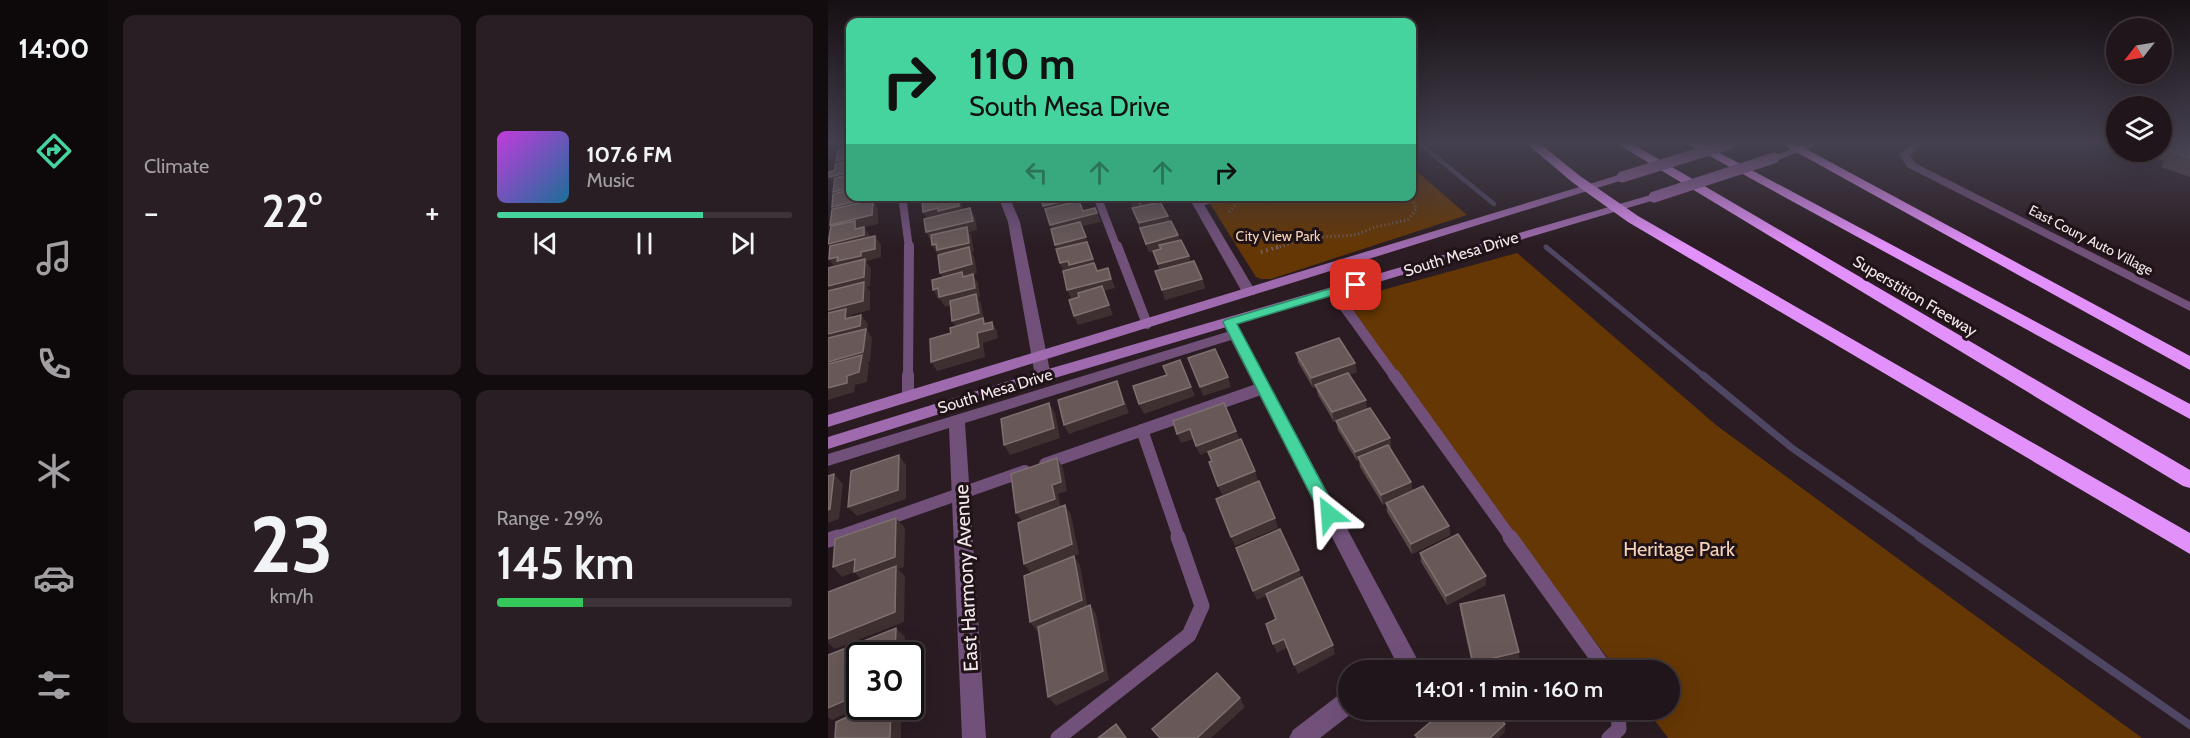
<!DOCTYPE html>
<html lang="en">
<head>
<meta charset="utf-8">
<style>
	:root { --surface:#20151a; --page:#281e23; --text:#f1f3f6; --muted:#a29fa2; --line:#3d3439; --accent:#46d49e }
	body { margin:0; font-family:Cabin,sans-serif; background:var(--page); color:var(--text); height:100vh; display:flex; flex-direction:column; font-size:22px; white-space:nowrap }
	* { box-sizing:border-box; margin:0 }
	p { font-size:20px; color:var(--muted) }
	.icon { flex:none; width:33px; height:33px; fill:none; stroke:currentColor; stroke-width:2; stroke-linecap:round; stroke-linejoin:round }
	.map { position:relative; flex:1; overflow:hidden }
	.sheet { display:flex; flex-direction:column; gap:15px; padding:15px; background:#120c0e; width:720px }
	.sheet>* { flex:none }
	.guide { position:absolute; left:18px; top:18px; width:570px; height:183px; border-radius:12px; box-shadow:0 6px 24px #0002,0 0 0 2px var(--line); background:#46d49e; color:#111; overflow:hidden }
	.needle { width:39px; rotate:239deg }
	.controls { position:absolute; left:1278px; top:18px; display:grid; gap:12px }
	.controls a { display:grid; place-items:center; width:66px; height:66px; border-radius:50%; background:var(--surface); box-shadow:0 6px 24px #0002,0 0 0 2px var(--line); font-size:30px }
	.speed { position:absolute; left:18px; top:642px; display:flex; gap:12px; font-size:30px; font-weight:700; text-align:center }
	.speed>* { display:grid; place-content:center; width:78px; height:78px; border-radius:50%; background:var(--surface); box-shadow:0 6px 24px #0002,0 0 0 2px var(--line); line-height:1 }
	.speed .limit { border:3px solid #111; border-radius:9px; background:#fff; color:#111 }
	.pin { position:absolute; display:grid; place-items:center; width:51px; height:51px; color:#fff; margin:-26px; border-radius:12px; box-shadow:0 3px 9px #0006 }
	.me { position:absolute; width:66px; margin:-33px; rotate:332deg; stroke-linejoin:round; filter:drop-shadow(0 0 4px #0008) }
	.turn { display:flex; align-items:center; gap:21px; height:126px; padding:0 24px; font-size:27px }
	.turn .icon { width:78px; height:78px; stroke-width:2.5 }
	.turn b { display:block; font-size:42px; line-height:51px }
	.lanes { display:flex; align-items:center; height:57px; padding:0 24px; background:#0003; justify-content:center; gap:30px; direction:ltr }
	.lanes .off { opacity:.35 }
	.big { font-size:45px; font-weight:600; line-height:1.1 }
	.sheet .card { flex:1; display:flex; flex-direction:column; justify-content:center; gap:9px; min-width:0; padding:0 21px; border-radius:12px; background:var(--page) }
	.sheet .dial { align-items:center; gap:0 }
	.dial b { font-size:78px; line-height:1 }
	.song { display:flex; align-items:center; gap:18px }
	.cover { width:72px; height:72px; border-radius:9px; background:linear-gradient(135deg,hsl(290 70% 55%),hsl(200 70% 35%)) }
	.played { height:6px; border-radius:3px; background:linear-gradient(90deg,var(--accent) 70%,var(--line) 70%) }
	.keys { display:flex; justify-content:space-around; direction:ltr }
	.heat { display:flex; justify-content:space-between; align-items:center; font-size:33px; direction:ltr }
	.charge { height:9px; border-radius:4px; background:linear-gradient(90deg,#34c759 29%,var(--line) 0) }
	.sheet .tiles { flex:1; display:grid; gap:15px; grid-template-columns:repeat(2,1fr) }
	.trip { position:absolute; left:510px; top:660px; width:342px; height:60px; border-radius:30px; background:var(--surface); box-shadow:0 6px 24px #0002,0 0 0 2px var(--line); font-weight:600; line-height:60px; text-align:center }
	main { display:flex; flex:1; min-height:0 }
	.dock { display:flex; flex-direction:column; width:108px; justify-content:space-around; align-items:center; background:#0d080a; color:var(--muted) }
	.dock .icon { width:42px; height:42px }
	.dock .current { color:var(--accent) }
	.dock b { font-size:27px; color:var(--text) }
	.map>svg:first-child { display:block }
</style>
</head>
<body>
<main>
<nav class="dock">
<b>14:00</b>
<svg class="icon current" aria-label="directions" viewBox="0 0 24 24"><path d="M12 3l9 9-9 9-9-9zM9 14v-3h6M13 9l2 2-2 2"/></svg>
<svg class="icon" aria-label="music" viewBox="0 0 24 24"><path d="M9 18V5l10-2v13"/><circle cx="6" cy="18" r="3"/><circle cx="16" cy="16" r="3"/></svg>
<svg class="icon" aria-label="phone" viewBox="0 0 24 24"><path d="M5 4h4l2 5-3 2q2 4 5 5l2-3 5 2v4C11 20 4 13 5 4z"/></svg>
<svg class="icon" aria-label="climate" viewBox="0 0 24 24"><path d="M12 3v18M4 7l16 10M4 17L20 7"/></svg>
<svg class="icon" aria-label="car" viewBox="0 0 24 24"><path d="M5 17H2v-5l4-1 3-4h7l3 4 3 1v5h-3M9 17h6M6 11h13"/><circle cx="7" cy="17" r="2"/><circle cx="17" cy="17" r="2"/></svg>
<svg class="icon" aria-label="filters" viewBox="0 0 24 24"><path d="M4 7h16M4 17h16"/><circle cx="9" cy="7" r="2"/><circle cx="15" cy="17" r="2"/></svg>
</nav>
<section class="sheet">
<div class="tiles">
<div class="card"><p>Climate</p>
<div class="heat"><a>−</a><b class="big">22°</b><a>+</a></div>
</div>
<div class="card">
<div class="song"><i class="cover"></i><div><b>107.6 FM</b><p>Music</p></div></div>
<div class="played"></div>
<div class="keys"><svg class="icon" aria-label="previous" viewBox="0 0 24 24"><path d="M18 5L8 12l10 7zM5 5v14"/></svg><svg class="icon" aria-label="pause" viewBox="0 0 24 24"><path d="M8 5v14M16 5v14"/></svg><svg class="icon" aria-label="next" viewBox="0 0 24 24"><path d="M6 5l10 7-10 7zM19 5v14"/></svg></div>
</div>
<div class="card dial"><b>23</b><p>km/h</p></div>
<div class="card"><p>Range · 29%</p><b class="big">145 km</b><div class="charge"></div></div>
</div>
</section>
<div class="map">
<svg width="1362" height="738" viewBox="0 0 1362 738">
	<rect width="100%" height="100%" fill="#2a1c22"/>
	<g fill="#653704">
		<polygon points="584,167 639,215 443,279 433,279 428,277 381,202 403,196 584,196"/>
		<polygon points="689,253 888,425 1314,738 840,738 819,710 842,710 842,670 789,670 507,303"/>
	</g>
	<g fill="none" stroke-linecap="round" stroke-linejoin="round">
		<polyline stroke="#4e4663" stroke-width="4.5" points="591,143 666,204"/>
		<polyline stroke="#4e4663" stroke-width="5" points="718,247 877,377"/>
		<polyline stroke="#4e4663" stroke-width="7" points="875,375 964,448 1093,538"/>
		<polyline stroke="#4e4663" stroke-width="8" points="1091,537 1362,725"/>
		<g stroke="#716469" stroke-width="3" stroke-dasharray="1 3" stroke-linecap="butt">
			<polyline points="401,212 410,202 438,196"/>
			<polyline points="448,248 480,238 528,235 547,227 580,220 588,209 587,204 577,196"/>
		</g>
		<polyline stroke="#716469" stroke-width="4" stroke-dasharray="1.5 4" stroke-linecap="butt" points="433,252 453,246"/>
		<g stroke="#71517a" stroke-width="8">
			<polyline points="74,196 81,248"/>
			<polyline points="269,196 289,248"/>
			<polyline points="369,203 395,196"/>
		</g>
		<g stroke="#71517a" stroke-width="10">
			<polyline points="289,246 319,324"/>
			<polyline points="505,291 567,377"/>
			<polyline points="80,377 81,246"/>
		</g>
		<g stroke="#71517a" stroke-width="12">
			<polyline points="566,375 683,538"/>
			<polyline points="80,396 80,375"/>
			<polyline points="314,430 351,538"/>
			<polyline points="217,464 435,388"/>
			<polyline points="6,538 197,471"/>
		</g>
		<g stroke="#71517a" stroke-width="15">
			<polyline points="682,537 778,670"/>
			<polyline points="0,540 10,537"/>
			<polyline points="230,738 361,635 374,606 350,537"/>
			<polyline points="781,738 791,729 790,710"/>
		</g>
		<g fill="#71517a" fill-rule="evenodd">
			<polygon points="1085,143 1097,143 1082,155 1087,163 1362,302 1362,311 1079,167 1071,154"/>
			<polygon points="170,196 181,196 192,222 223,376 215,381 207,376 180,222"/>
			<polygon points="360,196 371,196 428,292 426,295 416,295 414,292"/>
			<polygon points="402,320 409,324 587,655 590,662 587,669 555,670 558,663 566,658 403,340 137,423 158,738 134,738 121,428 0,466 0,454 399,332 395,324"/>
			<polygon points="520,691 520,710 528,710 492,738 461,738 465,730 512,694"/>
		</g>
		<g fill="#9f6bae" fill-rule="evenodd">
			<polygon points="979,143 994,143 950,160 941,158"/>
			<polygon points="794,174 799,177 798,179 0,427 0,415"/>
			<polygon points="826,194 832,197 830,199 220,380 0,449 0,437 210,372"/>
		</g>
		<g fill="#e391fa" fill-rule="evenodd">
			<polygon points="698,143 711,143 752,176 810,216 1362,533 1362,554 800,222 744,182"/>
			<polygon points="788,143 803,143 1362,470 1362,488 1355,486"/>
			<polygon points="858,143 873,143 1362,404 1362,419"/>
			<polygon points="952,143 967,143 1362,356 1362,370"/>
		</g>
		<g stroke="#9f6bae" stroke-width="11">
			<polyline points="794,177 904,143"/>
			<polyline points="826,197 946,158"/>
		</g>
	</g>
	<g fill="#584846">
		<polygon points="1258,143 1288,143 1288,146 1276,148"/>
		<polygon points="1334,143 1362,143 1362,177 1333,167 1337,161 1308,152 1334,152"/>
		<polygon points="300,196 332,196 335,206 342,221 361,256 362,262 374,279 377,288 337,300 332,270 325,251 321,252 304,208 312,206 311,205 305,207"/>
		<polygon points="468,353 529,372 521,375 539,409 562,438 563,447 561,448 583,482 584,491 621,526 622,535 584,554 559,512 558,503 555,505 532,467 531,461 529,461 510,430 508,421 506,422 490,395 488,387 485,388 470,362"/>
		<polygon points="592,553 658,585 619,605 593,562"/>
		<polygon points="632,604 691,652 691,661 651,670 645,670 633,614"/>
	</g>
	<g fill="#3e2f30">
		<polygon points="18,143 22,145 22,154 14,153 9,145"/>
		<polygon points="1278,143 1288,143 1288,146 1276,148"/>
		<polygon points="22,158 22,167 13,169 8,161"/>
		<polygon points="22,172 22,181 6,185 1,177"/>
		<polygon points="22,188 22,196 11,200 5,192"/>
		<polygon points="42,196 45,196 48,201 48,205 50,209 50,224 32,228 36,227 42,236 41,244 7,252 0,244 8,233 2,225 9,215 4,207"/>
		<polygon points="82,196 132,196 136,214 100,220 95,212 110,208 131,206 102,199 86,203"/>
		<polygon points="245,196 255,196 256,198 246,200"/>
		<polygon points="308,197 311,205 305,207 302,199"/>
		<polygon points="333,198 335,206 315,211 312,203"/>
		<polygon points="245,199 249,207 219,215 215,206"/>
		<polygon points="142,208 147,217 149,230 141,232 143,235 146,251 144,252 146,256 149,273 145,275 150,283 152,297 150,298 153,303 156,319 160,328 164,322 169,331 170,338 155,343 157,357 109,371 103,362 130,330 124,321 149,298 117,307 112,299 110,299 105,290 117,282 112,273 114,259 111,253 109,254 104,245 141,243 103,241 98,232"/>
		<polygon points="269,213 273,222 254,226 270,272 236,272 232,263 240,261 265,259 231,254 227,245 226,233 222,225"/>
		<polygon points="340,216 343,224 314,232 311,223"/>
		<polygon points="350,235 353,244 321,252 318,244"/>
		<polygon points="47,236 53,245 53,257 39,261 39,263 43,268 42,286 39,287 42,291 42,310 23,315 25,318 33,315 40,324 39,330 44,338 42,362 39,362 41,364 39,382 27,385 26,392 0,400 0,286 7,268 1,259 33,252"/>
		<polygon points="361,256 363,265 333,273 330,264"/>
		<polygon points="280,268 287,288 276,291 285,315 250,325 246,316 244,300 239,290"/>
		<polygon points="374,279 377,288 337,300 334,290"/>
		<polygon points="527,363 529,372 485,388 483,378"/>
		<polygon points="400,377 403,387 375,396 372,387"/>
		<polygon points="289,381 293,391 301,413 241,434 236,425"/>
		<polygon points="363,387 367,396 316,414 311,404"/>
		<polygon points="538,400 539,409 506,422 504,412"/>
		<polygon points="221,403 227,413 232,438 182,455 176,445"/>
		<polygon points="362,429 366,439 353,443 349,434"/>
		<polygon points="408,431 412,440 372,455 368,446"/>
		<polygon points="562,438 563,447 532,460 530,457 531,461 529,461 527,452"/>
		<polygon points="71,455 78,465 78,499 29,516 20,507"/>
		<polygon points="229,458 235,468 239,491 230,494 233,508 195,523 188,513 224,485"/>
		<polygon points="427,471 430,481 394,495 390,486"/>
		<polygon points="6,474 15,484 11,519 0,523 0,510"/>
		<polygon points="583,482 585,491 555,505 553,495"/>
		<polygon points="237,505 243,515 251,554 246,556 252,565 260,609 209,631 202,622 203,573 196,564"/>
		<polygon points="68,518 77,528 76,567 70,569 77,576 76,622 7,649 0,643 0,639 36,582 26,572 14,577 5,567"/>
		<polygon points="447,518 450,528 407,546 403,537"/>
		<polygon points="621,526 622,535 584,554 583,544"/>
		<polygon points="471,570 474,580 429,600 425,591"/>
		<polygon points="658,576 658,585 619,605 618,596"/>
		<polygon points="262,605 268,614 281,680 228,706 220,697"/>
		<polygon points="68,628 77,637 77,656 67,656"/>
		<polygon points="456,639 459,648 449,653 445,644"/>
		<polygon points="505,645 507,654 470,674 466,665"/>
		<polygon points="691,652 691,661 651,670 645,670 645,663"/>
		<polygon points="32,694 32,706 34,706 4,720 0,717 0,708"/>
		<polygon points="412,698 417,707 383,738 369,738"/>
		<polygon points="63,706 73,707 73,738 62,738"/>
		<polygon points="677,724 677,732 671,738 662,738"/>
	</g>
	<g fill="#685958" stroke="#7e706f" stroke-width="1.5">
		<polygon points="9,143 22,143 22,145 18,146 18,143 9,145"/>
		<polygon points="1337,143 1362,143 1362,158 1343,152 1351,148"/>
		<polygon points="22,147 22,158 8,161 10,150"/>
		<polygon points="22,161 22,172 1,177 1,172 7,170 7,164"/>
		<polygon points="22,175 22,188 5,192 7,178"/>
		<polygon points="22,190 22,196 42,196 42,198 4,207 5,194"/>
		<polygon points="110,196 130,196 131,206 110,211 110,208 95,212 94,200"/>
		<polygon points="212,196 245,196 245,199 215,206"/>
		<polygon points="301,196 332,196 333,198 312,203 308,197 302,199"/>
		<polygon points="45,200 44,215 2,225 4,209"/>
		<polygon points="251,201 255,211 267,208 269,213 222,225 217,209"/>
		<polygon points="332,202 340,216 311,223 304,208"/>
		<polygon points="142,208 145,221 98,232 96,219"/>
		<polygon points="27,221 27,229 36,227 36,235 0,244 3,226"/>
		<polygon points="343,221 350,235 318,244 312,228"/>
		<polygon points="252,222 258,237 227,245 223,229"/>
		<polygon points="139,227 141,243 109,250 108,244 104,245 103,235"/>
		<polygon points="47,236 47,249 33,252 33,256 9,261 10,257 1,259 2,246"/>
		<polygon points="353,240 361,256 330,264 325,251 333,249 331,245"/>
		<polygon points="259,242 265,259 241,265 240,261 232,263 228,249"/>
		<polygon points="141,247 144,264 112,273 110,255"/>
		<polygon points="37,259 36,277 0,286 0,268"/>
		<polygon points="366,261 374,279 334,290 327,271"/>
		<polygon points="266,263 269,271 280,268 283,279 239,290 235,271"/>
		<polygon points="134,272 135,277 145,274 147,288 111,297 110,288 105,290 104,280"/>
		<polygon points="36,282 35,301 0,310 0,291"/>
		<polygon points="274,286 281,305 246,316 241,300 251,297 250,293"/>
		<polygon points="148,294 151,313 124,321 122,301"/>
		<polygon points="18,309 17,319 33,315 32,326 0,334 0,313"/>
		<polygon points="155,318 156,324 164,322 165,329 149,333 151,347 103,362 102,339 123,333 122,328"/>
		<polygon points="38,329 35,352 0,362 0,338"/>
		<polygon points="511,338 527,363 483,378 468,353"/>
		<polygon points="387,349 400,377 372,387 360,358"/>
		<polygon points="34,355 31,372 19,376 19,383 0,388 0,364"/>
		<polygon points="352,360 363,387 311,404 305,386 339,375 335,366"/>
		<polygon points="520,373 538,400 504,412 487,385"/>
		<polygon points="289,381 296,404 236,425 230,400"/>
		<polygon points="221,403 226,428 176,445 173,419"/>
		<polygon points="396,403 408,431 368,446 362,429 349,434 345,421"/>
		<polygon points="542,408 562,438 527,452 508,421"/>
		<polygon points="413,439 427,471 390,486 381,462 384,461 380,452"/>
		<polygon points="560,445 583,482 553,495 530,457"/>
		<polygon points="71,455 70,490 20,507 23,471"/>
		<polygon points="229,458 233,482 224,485 227,499 188,513 183,474"/>
		<polygon points="6,474 2,509 0,510 0,476"/>
		<polygon points="431,481 447,518 403,537 388,499"/>
		<polygon points="595,486 621,526 583,544 558,503"/>
		<polygon points="237,505 244,544 196,564 190,523"/>
		<polygon points="68,518 67,557 26,572 27,559 5,567 7,539"/>
		<polygon points="452,529 471,570 425,591 408,548"/>
		<polygon points="630,534 658,576 618,596 592,553"/>
		<polygon points="246,556 254,600 202,622 196,576"/>
		<polygon points="68,566 67,612 0,639 0,592"/>
		<polygon points="474,577 505,645 466,665 456,639 445,644 438,624 448,619 438,594"/>
		<polygon points="676,595 691,652 645,663 632,604"/>
		<polygon points="262,605 275,671 220,697 210,627"/>
		<polygon points="68,628 67,656 32,656 32,694 0,708 0,655"/>
		<polygon points="389,673 412,698 369,738 332,738 324,729"/>
		<polygon points="43,706 63,706 62,738 7,738 8,722"/>
		<polygon points="617,710 664,710 677,724 662,738 590,738 587,735"/>
		<polygon points="288,724 298,738 270,738"/>
	</g>
	<linearGradient id="sky" x2="0" y2="1"><stop stop-color="#170f13"/><stop offset="0.58" stop-color="#44404f"/><stop offset="1" stop-color="#44404f" stop-opacity="0"/></linearGradient>
	<rect width="1362" height="246" fill="url(#sky)"/>
	<polygon fill="#46d49e" stroke="#2e8a67" stroke-width="1.5" points="528,281 534,285 532,287 409,324 510,514 507,519 501,521 495,519 395,322 397,320"/>
	<g text-anchor="middle" dominant-baseline="central" stroke-width="6" stroke-linejoin="round" paint-order="stroke">
		<g font-size="14" fill="#f6d3b6" stroke="#201318">
			<text x="450" y="236">City View Park</text>
		</g>
		<g font-size="14" fill="#f2e8eb" stroke="#201318">
			<text transform="translate(1263 240) rotate(27)">East Coury Auto Village</text>
		</g>
		<g font-size="16" fill="#f2e8eb" stroke="#201318">
			<text transform="translate(633 254) rotate(-17)">South Mesa Drive</text>
			<text transform="translate(1087 296) rotate(31)">Superstition Freeway</text>
			<text transform="translate(167 391) rotate(-17)">South Mesa Drive</text>
		</g>
		<g font-size="20" fill="#f6d3b6" stroke="#201318">
			<text x="851" y="549">Heritage Park</text>
		</g>
		<g font-size="20" fill="#f2e8eb" stroke="#201318">
			<text transform="translate(138 578) rotate(-93)">East Harmony Avenue</text>
		</g>
	</g>
</svg>
<div class="controls">
<a><svg class="needle" viewBox="-14 -14 28 28"><path d="M0-13l5 13h-10z" fill="#e53935"/><path d="M0 13l5-13h-10z" fill="#a29fa2"/></svg></a>
<a><svg class="icon" aria-label="layers" viewBox="0 0 24 24"><path d="M12 4l9 5-9 5-9-5zM3 14l9 5 9-5"/></svg></a>
</div>
<div class="speed"><div class="limit">30</div></div>
<div class="pin" style="left:528px;top:285px;background:#d93025"><svg class="icon" aria-label="arrive" viewBox="0 0 24 24"><path d="M6 21V4h12l-3 4 3 4H6"/></svg></div>
<svg class="me" style="left:501px;top:514px" viewBox="-20 -20 40 40"><path d="M0-17L14 15 0 8-14 15z" fill="#46d49e" stroke="#fff" stroke-width="4"/></svg>
<div class="trip">14:01 · 1 min · 160 m</div>
<div class="guide">
<div class="turn"><svg class="icon" aria-label="right" viewBox="0 0 24 24"><path d="M7 20v-9h11M14 6l5 5-5 5"/></svg><div><b>110 m</b>South Mesa Drive</div></div>
<div class="lanes"><svg class="icon off" aria-label="left" viewBox="0 0 24 24"><path d="M17 20v-9H6M10 6l-5 5 5 5"/></svg><svg class="icon off" aria-label="ahead" viewBox="0 0 24 24"><path d="M12 20V5M6 11l6-6 6 6"/></svg><svg class="icon off" aria-label="ahead" viewBox="0 0 24 24"><path d="M12 20V5M6 11l6-6 6 6"/></svg><svg class="icon" aria-label="right" viewBox="0 0 24 24"><path d="M7 20v-9h11M14 6l5 5-5 5"/></svg></div>
</div>
</div>
</main>
</body>
</html>
